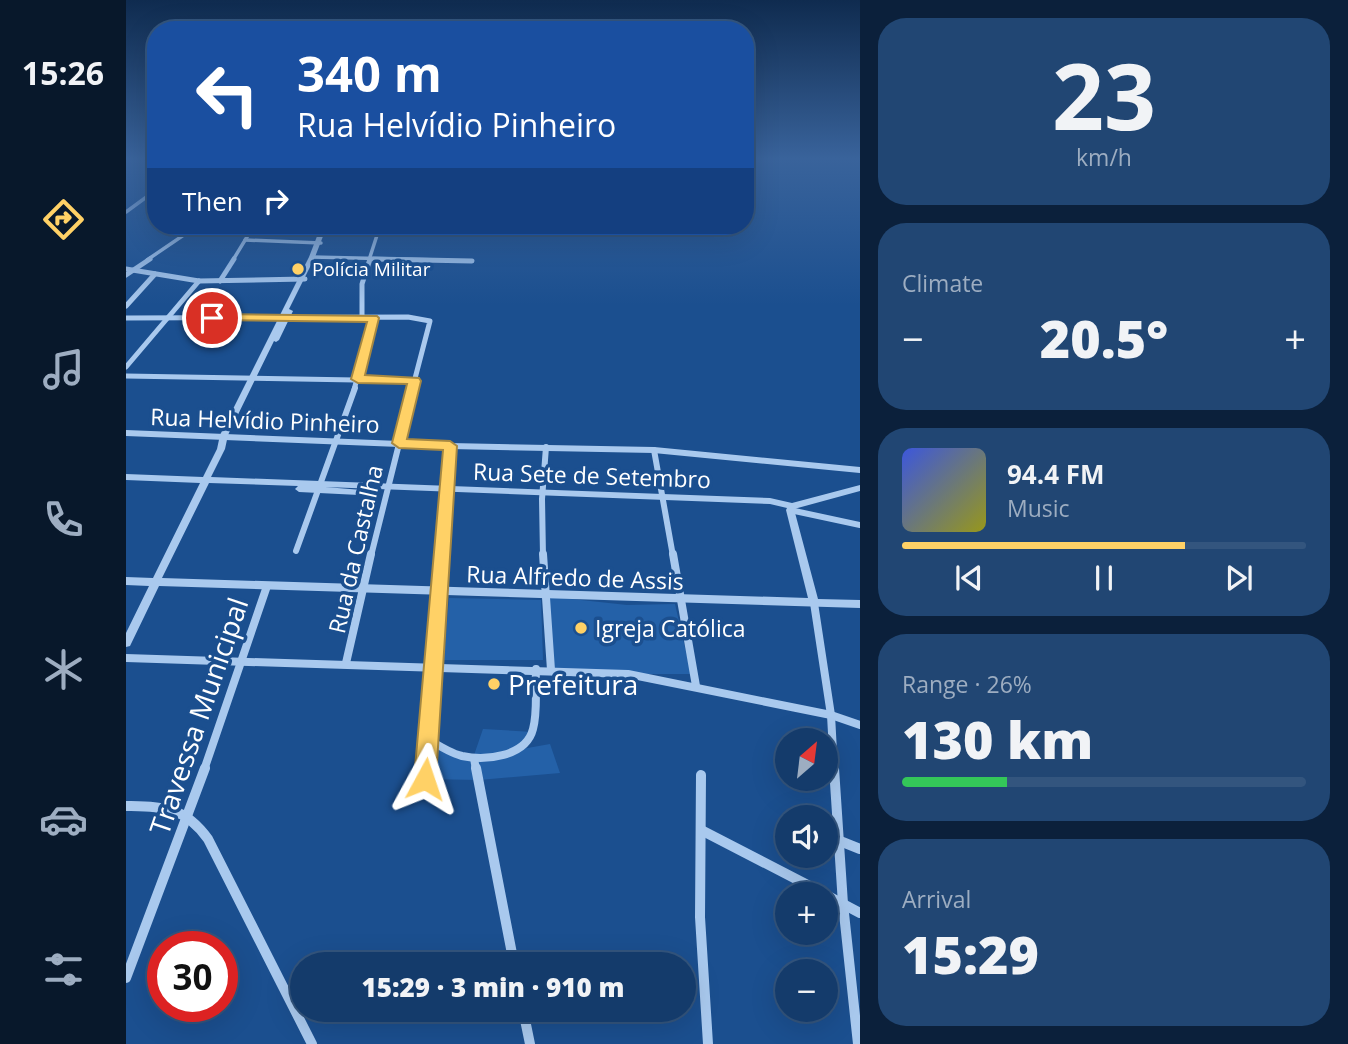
<!DOCTYPE html>
<html lang="en">
<head>
<meta charset="utf-8">
<style>
	:root { --surface:#143b6b; --page:#214673; --text:#f1f3f6; --muted:#9dadc1; --line:#33557e; --accent:#ffd166 }
	body { margin:0; font-family:"Open Sans",sans-serif; background:var(--page); color:var(--text); height:100vh; display:flex; flex-direction:column; font-size:26px; white-space:nowrap }
	* { box-sizing:border-box; margin:0 }
	p { font-size:23px; color:var(--muted) }
	.icon { flex:none; width:38px; height:38px; fill:none; stroke:currentColor; stroke-width:2; stroke-linecap:round; stroke-linejoin:round }
	.map { position:relative; flex:1; overflow:hidden }
	.side { display:flex; flex-direction:column; gap:18px; padding:18px; background:#0b203b; width:488px }
	.side>* { flex:none }
	.banner { position:absolute; left:21px; top:21px; width:607px; height:214px; border-radius:28px; box-shadow:0 7px 28px #0002,0 0 0 2px var(--line); background:#1a4fa0; color:#fff; overflow:hidden }
	.needle { width:46px; rotate:28deg }
	.controls { position:absolute; left:649px; top:728px; display:grid; gap:14px }
	.controls a { display:grid; place-items:center; width:63px; height:63px; border-radius:50%; background:var(--surface); box-shadow:0 7px 28px #0002,0 0 0 2px var(--line); font-size:35px }
	.speed { position:absolute; left:21px; top:931px; display:flex; gap:14px; font-size:35px; font-weight:700; text-align:center }
	.speed>* { display:grid; place-content:center; width:91px; height:91px; border-radius:50%; background:var(--surface); box-shadow:0 7px 28px #0002,0 0 0 2px var(--line); line-height:1 }
	.speed .limit { border:10px solid #d22; background:#fff; color:#111 }
	.pin { position:absolute; display:grid; place-items:center; width:60px; height:60px; color:#fff; margin:-30px; border:4px solid #fff; border-radius:50%; box-shadow:0 2px 7px #0007 }
	.me { position:absolute; width:77px; margin:-38px; rotate:5deg; stroke-linejoin:round; filter:drop-shadow(0 0 5px #0008) }
	.turn { display:flex; align-items:center; gap:24px; height:147px; padding:0 35px; font-size:32px }
	.turn .icon { width:91px; height:91px; stroke-width:2.5 }
	.turn b { display:block; font-size:49px; line-height:60px }
	.then { display:flex; align-items:center; height:66px; padding:0 35px; background:#0003; gap:14px; font-size:26px }
	.big { font-size:52px; font-weight:800; line-height:1.1 }
	.side .card { flex:1; display:flex; flex-direction:column; justify-content:center; gap:10px; min-width:0; padding:0 24px; border-radius:28px; background:var(--page) }
	.side .dial { align-items:center; gap:0 }
	.dial b { font-size:91px; line-height:1 }
	.song { display:flex; align-items:center; gap:21px }
	.cover { width:84px; height:84px; border-radius:10px; background:linear-gradient(135deg,hsl(230 70% 55%),hsl(60 70% 35%)) }
	.played { height:7px; border-radius:4px; background:linear-gradient(90deg,var(--accent) 70%,var(--line) 70%) }
	.keys { display:flex; justify-content:space-around; direction:ltr }
	.heat { display:flex; justify-content:space-between; align-items:center; font-size:38px; direction:ltr }
	.charge { height:10px; border-radius:5px; background:linear-gradient(90deg,#34c759 26%,var(--line) 0) }
	.trip { position:absolute; left:164px; top:952px; width:406px; height:70px; border-radius:35px; background:var(--surface); box-shadow:0 7px 28px #0002,0 0 0 2px var(--line); font-weight:800; line-height:70px; text-align:center }
	main { display:flex; flex:1; min-height:0 }
	.menu { display:flex; flex-direction:column; width:126px; justify-content:space-around; align-items:center; background:#08182b; color:var(--muted) }
	.menu .icon { width:49px; height:49px }
	.menu .selected { color:var(--accent) }
	.menu b { font-size:32px; color:var(--text) }
	.map>svg:first-child { display:block }
</style>
</head>
<body>
<main>
<nav class="menu">
<b>15:26</b>
<svg class="icon selected" aria-label="directions" viewBox="0 0 24 24"><path d="M12 3l9 9-9 9-9-9zM9 14v-3h6M13 9l2 2-2 2"/></svg>
<svg class="icon" aria-label="music" viewBox="0 0 24 24"><path d="M9 18V5l10-2v13"/><circle cx="6" cy="18" r="3"/><circle cx="16" cy="16" r="3"/></svg>
<svg class="icon" aria-label="phone" viewBox="0 0 24 24"><path d="M5 4h4l2 5-3 2q2 4 5 5l2-3 5 2v4C11 20 4 13 5 4z"/></svg>
<svg class="icon" aria-label="climate" viewBox="0 0 24 24"><path d="M12 3v18M4 7l16 10M4 17L20 7"/></svg>
<svg class="icon" aria-label="car" viewBox="0 0 24 24"><path d="M5 17H2v-5l4-1 3-4h7l3 4 3 1v5h-3M9 17h6M6 11h13"/><circle cx="7" cy="17" r="2"/><circle cx="17" cy="17" r="2"/></svg>
<svg class="icon" aria-label="filters" viewBox="0 0 24 24"><path d="M4 7h16M4 17h16"/><circle cx="9" cy="7" r="2"/><circle cx="15" cy="17" r="2"/></svg>
</nav>
<div class="map">
<svg width="734" height="1044" viewBox="0 0 734 1044">
	<rect width="100%" height="100%" fill="#1b4f8f"/>
	<g fill="#2461a8">
		<polygon points="418,596 501,605 549,604 565,674 502,674 425,670"/>
		<polygon points="323,598 415,600 417,660 318,660"/>
		<polygon points="357,729 407,732 396,746 363,755 424,744 434,773 353,780 299,779 302,739 347,758"/>
	</g>
	<g fill="none" stroke-linecap="round" stroke-linejoin="round">
		<g stroke="#a9c9ee" stroke-width="3.5">
			<polyline points="0,212 30,190"/>
			<polyline points="119,240 195,243"/>
			<polyline points="186,257 317,260"/>
			<polyline points="21,260 71,226"/>
			<polyline points="107,260 124,232 124,229 115,226"/>
			<polyline points="243,260 254,226"/>
		</g>
		<g stroke="#a9c9ee" stroke-width="5">
			<polyline points="247,259 346,261"/>
			<polyline points="0,269 73,281 179,279"/>
			<polyline points="0,275 24,259"/>
			<polyline points="94,281 108,259"/>
			<polyline points="0,306 29,274"/>
			<polyline points="0,318 282,317 304,321 286,390"/>
			<polyline points="236,318 236,284 244,259"/>
			<polyline points="0,367 73,281"/>
			<polyline points="0,376 288,381"/>
			<polyline points="228,390 247,318"/>
		</g>
		<g stroke="#a9c9ee" stroke-width="6">
			<polyline points="0,433 324,446 528,450 734,470"/>
			<polyline points="528,450 547,556"/>
			<polyline points="664,510 734,525"/>
			<polyline points="170,551 229,388"/>
			<polyline points="245,556 287,388"/>
			<polyline points="316,556 324,446"/>
			<polyline points="417,556 416,499 420,447"/>
		</g>
		<g stroke="#a9c9ee" stroke-width="8">
			<polyline points="417,554 425,670"/>
			<polyline points="547,554 570,686"/>
			<polyline points="688,603 705,715 708,770"/>
			<polyline points="0,658 502,674 705,715 734,725"/>
			<polyline points="220,663 245,554"/>
			<path d="M302,739C313,746 324,753 336,756C359,761 400,757 407,729C412,711 409,688 410,669"/>
			<polyline points="348,758 350,770"/>
			<polyline points="78,770 141,586"/>
			<polyline points="300,770 316,554"/>
		</g>
		<g stroke="#a9c9ee" stroke-width="10">
			<polyline points="350,768 388,964"/>
			<polyline points="708,768 717,904 732,1044"/>
			<polyline points="575,775 574,917 582,1044"/>
			<polyline points="299,779 300,768"/>
			<path d="M0,806C38,807 58,806 82,839L186,1044"/>
			<polyline points="577,831 699,894"/>
			<polyline points="714,841 734,849"/>
			<polyline points="700,895 734,913"/>
			<polyline points="0,978 79,768"/>
			<polyline points="397,1010 404,1044"/>
		</g>
		<path fill="#a9c9ee" fill-rule="evenodd" d="M195,226H201L189,257L163,309L167,311L153,340L150,342L148,341L102,435L99,449L85,477L644,498L666,503L734,485V491L668,509L692,599L734,600V608L33,586L4,646L0,647V633L23,586L0,585V577L27,578L74,483L0,480V474L77,477L91,449L94,435L183,257ZM83,483L172,486L169,489L173,492L233,495L236,494L237,492L236,490L199,487L644,504L661,508L660,510L682,598L36,578Z"/>
	</g>
	<linearGradient id="sky" x2="0" y2="1"><stop stop-color="#0f2b4f"/><stop offset="0.52" stop-color="#39639b"/><stop offset="1" stop-color="#39639b" stop-opacity="0"/></linearGradient>
	<rect width="734" height="305" fill="url(#sky)"/>
	<polygon fill="#ffd166" stroke="#a68842" stroke-width="2" points="86,314 251,316 253,318 239,375 293,378 295,381 281,439 324,441 331,446 310,779 306,787 299,790 291,787 288,779 317,450 273,448 266,443 281,384 232,383 225,379 241,322 82,320 80,318"/>
	<g fill="#ffd166" stroke="#1b4f8f" stroke-width="2.5">
		<circle cx="172" cy="269" r="7"/>
		<circle cx="455" cy="628" r="7"/>
		<circle cx="368" cy="684" r="7"/>
	</g>
	<g text-anchor="middle" dominant-baseline="central" stroke-width="7" stroke-linejoin="round" paint-order="stroke">
		<g font-size="19" fill="#fff" stroke="#1b4f8f" text-anchor="start">
			<text x="186" y="269">Polícia Militar</text>
		</g>
		<g font-size="23" fill="#fff" stroke="#1b4f8f">
			<text transform="translate(139 420) rotate(2)">Rua Helvídio Pinheiro</text>
			<text transform="translate(466 475) rotate(2)">Rua Sete de Setembro</text>
			<text transform="translate(229 549) rotate(-77)">Rua da Castalha</text>
			<text transform="translate(449 577) rotate(2)">Rua Alfredo de Assis</text>
		</g>
		<g font-size="23" fill="#fff" stroke="#1b4f8f" text-anchor="start">
			<text x="469" y="628">Igreja Católica</text>
		</g>
		<g font-size="28" fill="#fff" stroke="#1b4f8f" text-anchor="start">
			<text x="382" y="684">Prefeitura</text>
		</g>
		<g font-size="28" fill="#fff" stroke="#1b4f8f">
			<text transform="translate(72 716) rotate(-71)">Travessa Municipal</text>
		</g>
	</g>
</svg>
<div class="controls">
<a><svg class="needle" viewBox="-14 -14 28 28"><path d="M0-13l5 13h-10z" fill="#e53935"/><path d="M0 13l5-13h-10z" fill="#9dadc1"/></svg></a>
<a><svg class="icon" aria-label="sound" viewBox="0 0 24 24"><path d="M4 9h4l5-4v14l-5-4H4zM17 9q2 3 0 6"/></svg></a>
<a>+</a>
<a>−</a>
</div>
<div class="speed"><div class="limit">30</div></div>
<div class="pin" style="left:86px;top:318px;background:#d93025"><svg class="icon" aria-label="arrive" viewBox="0 0 24 24"><path d="M6 21V4h12l-3 4 3 4H6"/></svg></div>
<svg class="me" style="left:299px;top:779px" viewBox="-20 -20 40 40"><path d="M0-17L14 15 0 8-14 15z" fill="#ffd166" stroke="#fff" stroke-width="4"/></svg>
<div class="trip">15:29 · 3 min · 910 m</div>
<div class="banner">
<div class="turn"><svg class="icon" aria-label="left" viewBox="0 0 24 24"><path d="M17 20v-9H6M10 6l-5 5 5 5"/></svg><div><b>340 m</b>Rua Helvídio Pinheiro</div></div>
<div class="then">Then<svg class="icon" aria-label="right" viewBox="0 0 24 24"><path d="M7 20v-9h11M14 6l5 5-5 5"/></svg></div>
</div>
</div>
<section class="side">
<div class="card dial"><b>23</b><p>km/h</p></div>
<div class="card"><p>Climate</p>
<div class="heat"><a>−</a><b class="big">20.5°</b><a>+</a></div>
</div>
<div class="card">
<div class="song"><i class="cover"></i><div><b>94.4 FM</b><p>Music</p></div></div>
<div class="played"></div>
<div class="keys"><svg class="icon" aria-label="previous" viewBox="0 0 24 24"><path d="M18 5L8 12l10 7zM5 5v14"/></svg><svg class="icon" aria-label="pause" viewBox="0 0 24 24"><path d="M8 5v14M16 5v14"/></svg><svg class="icon" aria-label="next" viewBox="0 0 24 24"><path d="M6 5l10 7-10 7zM19 5v14"/></svg></div>
</div>
<div class="card"><p>Range · 26%</p><b class="big">130 km</b><div class="charge"></div></div>
<div class="card"><p>Arrival</p><b class="big">15:29</b></div>
</section>
</main>
</body>
</html>
